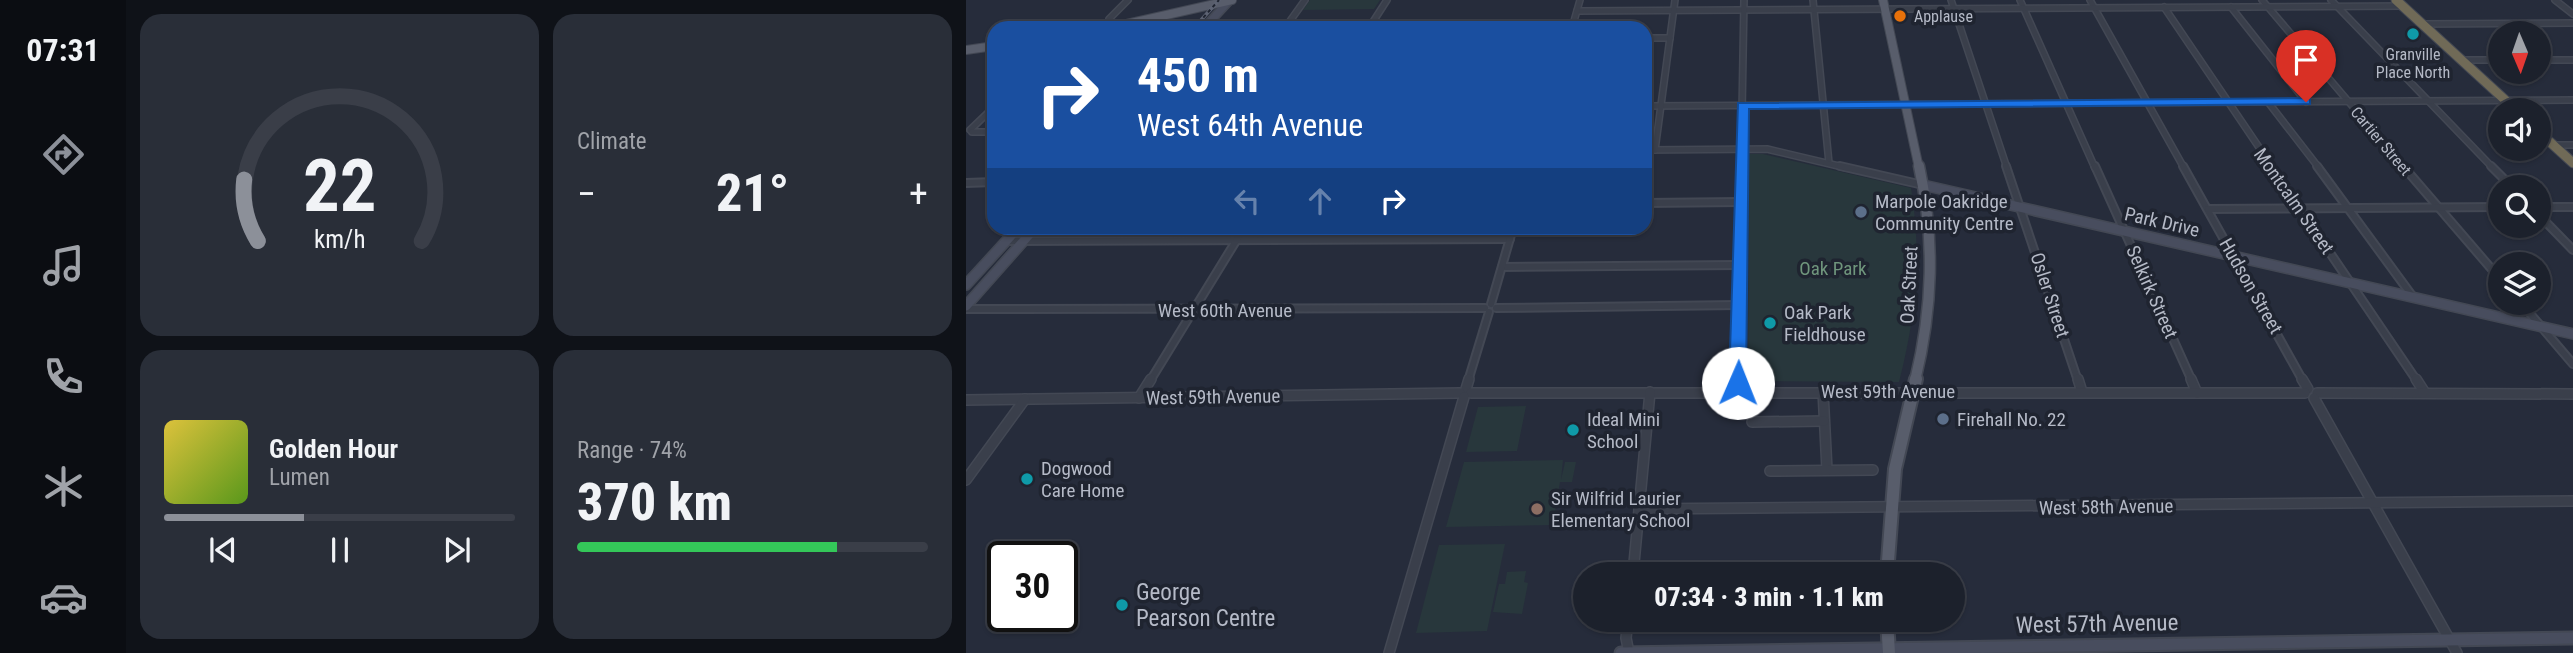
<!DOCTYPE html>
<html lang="en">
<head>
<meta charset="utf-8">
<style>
	:root { --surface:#1c212c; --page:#292e38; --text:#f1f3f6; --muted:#a0a3a9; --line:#3a3e48; --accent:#8c9099 }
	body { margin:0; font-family:"Roboto Condensed",sans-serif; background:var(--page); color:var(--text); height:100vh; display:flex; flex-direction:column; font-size:26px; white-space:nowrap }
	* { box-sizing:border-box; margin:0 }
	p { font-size:23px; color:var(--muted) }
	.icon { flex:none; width:38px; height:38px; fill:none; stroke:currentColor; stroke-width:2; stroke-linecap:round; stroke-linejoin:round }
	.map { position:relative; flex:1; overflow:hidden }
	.side { display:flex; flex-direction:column; gap:14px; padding:14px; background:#0f1218; width:840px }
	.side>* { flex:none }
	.banner { position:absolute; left:21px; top:21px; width:665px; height:214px; border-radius:21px; box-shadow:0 2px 5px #0004,0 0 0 2px var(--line); background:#1a4fa0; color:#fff; overflow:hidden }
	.needle { width:46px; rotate:178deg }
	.fabs { position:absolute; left:1522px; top:21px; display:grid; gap:14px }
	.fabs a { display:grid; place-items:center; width:63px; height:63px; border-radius:50%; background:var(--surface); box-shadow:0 2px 5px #0004,0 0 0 2px var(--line); font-size:35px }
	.speed { position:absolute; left:21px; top:541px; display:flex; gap:14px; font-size:35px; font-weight:700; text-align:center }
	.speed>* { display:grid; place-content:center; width:91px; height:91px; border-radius:50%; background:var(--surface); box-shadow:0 2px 5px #0004,0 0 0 2px var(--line); line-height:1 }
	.speed .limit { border:4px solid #111; border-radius:10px; background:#fff; color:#111 }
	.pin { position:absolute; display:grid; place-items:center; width:60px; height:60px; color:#fff; margin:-72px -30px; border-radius:50% 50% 50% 0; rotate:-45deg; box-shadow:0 0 7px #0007 }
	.pin .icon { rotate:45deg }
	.me { position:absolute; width:77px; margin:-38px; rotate:1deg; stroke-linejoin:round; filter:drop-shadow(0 0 5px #0008) }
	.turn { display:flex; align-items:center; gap:24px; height:147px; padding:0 35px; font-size:32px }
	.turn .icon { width:91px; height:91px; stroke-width:2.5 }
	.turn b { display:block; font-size:49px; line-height:60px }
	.lanes { display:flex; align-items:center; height:66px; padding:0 35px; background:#0003; justify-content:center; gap:35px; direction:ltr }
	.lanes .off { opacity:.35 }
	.big { font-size:52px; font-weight:800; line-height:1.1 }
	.side .widget { flex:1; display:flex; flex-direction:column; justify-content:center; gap:10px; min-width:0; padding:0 24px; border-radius:21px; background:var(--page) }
	.side .dial { align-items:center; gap:0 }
	.dial svg { height:182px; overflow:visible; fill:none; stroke:var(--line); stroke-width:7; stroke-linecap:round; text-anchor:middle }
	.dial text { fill:var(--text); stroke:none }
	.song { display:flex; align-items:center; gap:21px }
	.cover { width:84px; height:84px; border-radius:10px; background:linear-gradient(135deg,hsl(50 70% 55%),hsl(90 70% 35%)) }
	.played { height:7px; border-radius:4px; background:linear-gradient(90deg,var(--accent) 40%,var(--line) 40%) }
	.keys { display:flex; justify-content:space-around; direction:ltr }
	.heat { display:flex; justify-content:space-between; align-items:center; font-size:38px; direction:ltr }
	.charge { height:10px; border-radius:5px; background:linear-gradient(90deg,#34c759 74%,var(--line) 0) }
	.side .tiles { flex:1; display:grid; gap:14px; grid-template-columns:repeat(2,1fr) }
	.trip { position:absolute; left:607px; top:562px; width:392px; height:70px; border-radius:35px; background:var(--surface); box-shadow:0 2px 5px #0004,0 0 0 2px var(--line); font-weight:800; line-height:70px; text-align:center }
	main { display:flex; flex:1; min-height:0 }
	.tabs { display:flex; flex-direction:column; width:126px; justify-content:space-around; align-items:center; background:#0b0d12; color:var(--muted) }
	.tabs .icon { width:49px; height:49px }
	.tabs .active { color:var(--accent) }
	.tabs b { font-size:32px; color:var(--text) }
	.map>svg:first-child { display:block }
</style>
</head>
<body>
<main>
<nav class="tabs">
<b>07:31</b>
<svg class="icon active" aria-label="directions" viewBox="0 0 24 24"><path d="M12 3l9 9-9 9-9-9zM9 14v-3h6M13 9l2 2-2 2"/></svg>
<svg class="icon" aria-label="music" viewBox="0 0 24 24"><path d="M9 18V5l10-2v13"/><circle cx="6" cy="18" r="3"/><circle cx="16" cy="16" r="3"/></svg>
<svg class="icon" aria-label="phone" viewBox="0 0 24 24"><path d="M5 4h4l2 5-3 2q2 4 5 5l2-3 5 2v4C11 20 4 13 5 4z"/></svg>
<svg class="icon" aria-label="climate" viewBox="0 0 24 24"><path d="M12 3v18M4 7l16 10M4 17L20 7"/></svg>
<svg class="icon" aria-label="car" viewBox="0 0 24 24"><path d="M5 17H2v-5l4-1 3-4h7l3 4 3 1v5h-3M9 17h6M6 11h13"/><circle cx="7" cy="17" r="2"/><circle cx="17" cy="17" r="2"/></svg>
</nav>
<section class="side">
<div class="tiles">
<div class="widget dial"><svg viewBox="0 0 100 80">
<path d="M14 69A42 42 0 1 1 86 69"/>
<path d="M14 69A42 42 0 0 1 8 42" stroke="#8c9099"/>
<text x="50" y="56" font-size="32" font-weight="700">22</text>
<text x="50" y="72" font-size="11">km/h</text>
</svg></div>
<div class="widget"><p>Climate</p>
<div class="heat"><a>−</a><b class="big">21°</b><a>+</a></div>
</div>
<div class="widget">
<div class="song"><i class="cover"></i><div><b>Golden Hour</b><p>Lumen</p></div></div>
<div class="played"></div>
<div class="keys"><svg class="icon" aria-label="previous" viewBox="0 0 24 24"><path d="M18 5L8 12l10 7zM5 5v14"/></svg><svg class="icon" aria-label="pause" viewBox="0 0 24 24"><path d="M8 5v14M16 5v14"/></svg><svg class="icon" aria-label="next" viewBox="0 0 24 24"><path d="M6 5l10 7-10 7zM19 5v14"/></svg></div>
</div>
<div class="widget"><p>Range · 74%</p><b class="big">370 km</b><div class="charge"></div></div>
</div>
</section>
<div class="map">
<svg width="1607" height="653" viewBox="0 0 1607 653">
	<rect width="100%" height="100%" fill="#262c3b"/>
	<g fill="#28373c">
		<polygon points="344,0 414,0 408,9 337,10"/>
		<path d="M783,154H797L945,188C956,255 950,316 933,382L782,381Z"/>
		<polygon points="560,406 551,451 500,452 512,407"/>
		<polygon points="597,460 595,480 599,462 610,462 606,482 594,482 587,525 480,527 498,462"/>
		<polygon points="539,544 521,631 450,633 473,545"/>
		<polygon points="560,571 558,582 562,583 556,614 527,612 533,584 539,584 541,572"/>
	</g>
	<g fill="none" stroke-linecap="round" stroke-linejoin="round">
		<defs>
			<g id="street-far2">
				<polyline points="847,0 863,163"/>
				<polyline points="985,0 1041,168"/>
				<polyline points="1054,0 1129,168"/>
				<polyline points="1124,0 1218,168"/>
				<polyline points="1296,0 1439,168"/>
				<polyline points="1365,0 1527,168"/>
				<polyline points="1589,0 1607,14"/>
				<polyline points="1198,7 1307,168"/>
				<polyline points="1265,7 1340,102"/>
				<polyline points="611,11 1437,6"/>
				<polyline points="1456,24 1607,23"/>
				<polyline points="142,28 143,19 162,0"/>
				<polyline points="319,28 339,0"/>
				<polyline points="403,28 421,0"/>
				<polyline points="606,28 614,0"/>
				<polyline points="679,38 704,38"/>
				<polyline points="1496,60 1535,60"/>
				<polyline points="1573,60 1607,60"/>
				<polyline points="1302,102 1353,168"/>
				<polyline points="679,106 1607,100"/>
				<polyline points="4,130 28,107"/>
				<polyline points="6,132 28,132"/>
				<polyline points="1587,145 1607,145"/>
				<polyline points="679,150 801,149 881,168"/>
				<polyline points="689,150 709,0"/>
				<polyline points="775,168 778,0"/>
			</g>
			<g id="street-far1">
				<polyline points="874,166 957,185"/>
				<polyline points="1040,166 1112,381"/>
				<polyline points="1129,166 1226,381"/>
				<polyline points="1217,166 1337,381"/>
				<polyline points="1305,166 1451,381"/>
				<polyline points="1351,166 1447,297"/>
				<polyline points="1437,166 1535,280"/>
				<polyline points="1525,166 1546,187"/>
				<polyline points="0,183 28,182"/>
				<polyline points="679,203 775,202"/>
				<polyline points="1573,207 1607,207"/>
				<polyline points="1242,209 1535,207"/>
				<polyline points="1573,215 1607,250"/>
				<polyline points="40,241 544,239"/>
				<polyline points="536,267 773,265"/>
				<polyline points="1555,303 1607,364"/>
				<polyline points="525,304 547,228"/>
				<polyline points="530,308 773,305"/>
				<polyline points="0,309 519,308"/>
				<polyline points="184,381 278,228"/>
				<polyline points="502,381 523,312"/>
				<polyline points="772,381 775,166"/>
			</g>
			<g id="street">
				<polyline points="1112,379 1116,392"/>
				<polyline points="1225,379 1231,393"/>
				<polyline points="1336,379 1342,389"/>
				<polyline points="1450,379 1459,393"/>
				<polyline points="500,389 503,379"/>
				<polyline points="772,391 772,379"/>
				<polyline points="857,391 861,470"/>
				<polyline points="505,393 1339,393"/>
				<polyline points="1351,393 1607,394"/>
				<polyline points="173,398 185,379"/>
				<polyline points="1348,398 1491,653"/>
				<polyline points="0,400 494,393"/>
				<polyline points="786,422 858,421"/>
				<polyline points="804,471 907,470"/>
				<polyline points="0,480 59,399"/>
				<polyline points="673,509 1607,501"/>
				<polyline points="667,574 684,392"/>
				<polyline points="662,620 660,638 663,653"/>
				<polyline points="423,653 498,397"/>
			</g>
			<polyline id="secondary-far2" points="238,28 264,0"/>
			<g id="secondary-far1">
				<polyline points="957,185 1607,334"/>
				<polyline points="0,285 52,228"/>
				<polyline points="0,306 69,228"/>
			</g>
			<polyline id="secondary" points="655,653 1607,638"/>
			<g id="primary-far2">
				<polyline points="917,0 953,168"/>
				<polyline points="143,28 266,0"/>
				<polyline points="0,50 28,46"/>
			</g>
			<path id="primary-far1" d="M949,381C967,307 969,240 953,166"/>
			<g id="primary">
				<polyline points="921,574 929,469 950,379"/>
				<polyline points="921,620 923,653"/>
			</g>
			<g id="highway">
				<polyline points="1430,0 1550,110"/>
				<polyline points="1573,132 1607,163"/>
			</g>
		</defs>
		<use href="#street-far2" stroke="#434854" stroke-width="8"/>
		<use href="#street-far1" stroke="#434854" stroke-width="10"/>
		<use href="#street" stroke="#434854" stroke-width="12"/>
		<use href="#secondary-far2" stroke="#434854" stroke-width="10"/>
		<use href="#secondary-far1" stroke="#434854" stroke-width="12"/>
		<use href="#secondary" stroke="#434854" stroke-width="15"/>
		<use href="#primary-far2" stroke="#434854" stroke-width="10"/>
		<use href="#primary-far1" stroke="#434854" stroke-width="13"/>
		<use href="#primary" stroke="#434854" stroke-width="16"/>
		<use href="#highway" stroke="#424753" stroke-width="11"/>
		<use href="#street-far2" stroke="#3a3f4b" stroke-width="5"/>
		<use href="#street-far1" stroke="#3a3f4b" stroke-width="6"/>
		<use href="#street" stroke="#3a3f4b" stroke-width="9"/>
		<use href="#secondary-far2" stroke="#484d5e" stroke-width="7"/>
		<use href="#secondary-far1" stroke="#484d5e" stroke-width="9"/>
		<use href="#secondary" stroke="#484d5e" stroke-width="11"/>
		<use href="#primary-far2" stroke="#585d6b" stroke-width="8"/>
		<use href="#primary-far1" stroke="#585d6b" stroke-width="10"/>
		<use href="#primary" stroke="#585d6b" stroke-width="12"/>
		<use href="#highway" stroke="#706a57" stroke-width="9"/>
		<defs>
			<polyline id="rail" points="228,28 253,0"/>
		</defs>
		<use href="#rail" stroke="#5c6272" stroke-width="3.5"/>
		<use href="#rail" stroke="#1f2430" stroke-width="2" stroke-dasharray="3.5" stroke-linecap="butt"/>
	</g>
	<polygon fill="#1a73e8" stroke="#114b97" stroke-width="2" points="1340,98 1344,99 1344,104 783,109 780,383 772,390 763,383 772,103"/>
	<circle fill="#e8710a" stroke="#1f2430" stroke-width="2.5" cx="934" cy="16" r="7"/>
	<g fill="#0f9aa8" stroke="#1f2430" stroke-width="2.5">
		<circle cx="1447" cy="34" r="7"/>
		<circle cx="804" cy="323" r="7"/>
		<circle cx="607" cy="430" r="7"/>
		<circle cx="61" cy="479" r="7"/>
		<circle cx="156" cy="605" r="7"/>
	</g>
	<g fill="#5c6f8a" stroke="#1f2430" stroke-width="2.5">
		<circle cx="895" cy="212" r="7"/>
		<circle cx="977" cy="419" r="7"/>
	</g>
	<circle fill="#8d6e63" stroke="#1f2430" stroke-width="2.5" cx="571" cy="509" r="7"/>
	<g text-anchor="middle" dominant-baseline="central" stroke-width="7" stroke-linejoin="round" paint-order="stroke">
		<g font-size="16" fill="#b5bac7" stroke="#1f2430" text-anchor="start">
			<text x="948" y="16">Applause</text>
			<text x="1447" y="54" text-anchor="middle">Granville<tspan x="1447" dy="18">Place North</tspan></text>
		</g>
		<g font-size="16" fill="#b5bac7" stroke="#1f2430">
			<text transform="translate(1415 141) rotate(50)">Cartier Street</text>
		</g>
		<g font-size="19" fill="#b5bac7" stroke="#1f2430" text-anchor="start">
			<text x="909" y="201">Marpole Oakridge<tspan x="909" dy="22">Community Centre</tspan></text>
			<text x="818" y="312">Oak Park<tspan x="818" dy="22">Fieldhouse</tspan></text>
			<text x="621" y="419">Ideal Mini<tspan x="621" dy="22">School</tspan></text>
			<text x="991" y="419">Firehall No. 22</text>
			<text x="75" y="468">Dogwood<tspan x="75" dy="22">Care Home</tspan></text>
			<text x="585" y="498">Sir Wilfrid Laurier<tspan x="585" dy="22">Elementary School</tspan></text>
		</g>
		<g font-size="19" fill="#b5bac7" stroke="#1f2430">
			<text transform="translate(1328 201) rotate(55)">Montcalm Street</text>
			<text transform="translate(1196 222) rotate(13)">Park Drive</text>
			<text transform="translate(943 285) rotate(-87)">Oak Street</text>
			<text transform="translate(1285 286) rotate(60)">Hudson Street</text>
			<text transform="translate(1186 292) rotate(66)">Selkirk Street</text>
			<text transform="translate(1084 295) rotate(72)">Osler Street</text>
			<text x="259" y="310">West 60th Avenue</text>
			<text x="922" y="391">West 59th Avenue</text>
			<text transform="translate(247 397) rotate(-1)">West 59th Avenue</text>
			<text transform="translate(1140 507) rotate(-1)">West 58th Avenue</text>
		</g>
		<g font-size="19" fill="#6f957c" stroke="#1f2430">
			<text x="867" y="268">Oak Park</text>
		</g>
		<g font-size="23" fill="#b5bac7" stroke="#1f2430" text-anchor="start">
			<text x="170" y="592">George<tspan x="170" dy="26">Pearson Centre</tspan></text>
		</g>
		<g font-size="23" fill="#b5bac7" stroke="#1f2430">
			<text transform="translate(1131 624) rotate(-1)">West 57th Avenue</text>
		</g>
	</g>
</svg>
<div class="fabs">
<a><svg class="needle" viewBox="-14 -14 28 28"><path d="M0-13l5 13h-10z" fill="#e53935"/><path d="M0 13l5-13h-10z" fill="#a0a3a9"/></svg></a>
<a><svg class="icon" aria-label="sound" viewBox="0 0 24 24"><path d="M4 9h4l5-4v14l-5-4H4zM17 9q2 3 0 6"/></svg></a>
<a><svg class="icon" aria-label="search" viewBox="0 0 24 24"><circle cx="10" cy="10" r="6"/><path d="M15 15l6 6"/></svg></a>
<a><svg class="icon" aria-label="layers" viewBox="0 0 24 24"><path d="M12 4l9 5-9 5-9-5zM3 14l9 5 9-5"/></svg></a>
</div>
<div class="speed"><div class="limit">30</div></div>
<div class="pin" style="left:1340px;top:102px;background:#d93025"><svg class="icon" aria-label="arrive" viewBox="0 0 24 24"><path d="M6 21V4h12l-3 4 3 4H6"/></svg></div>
<svg class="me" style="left:772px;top:383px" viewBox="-20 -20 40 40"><circle r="19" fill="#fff"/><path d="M0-13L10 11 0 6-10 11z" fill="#1a73e8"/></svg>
<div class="trip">07:34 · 3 min · 1.1 km</div>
<div class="banner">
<div class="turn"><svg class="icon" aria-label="right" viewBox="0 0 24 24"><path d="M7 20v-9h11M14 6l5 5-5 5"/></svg><div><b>450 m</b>West 64th Avenue</div></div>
<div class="lanes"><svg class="icon off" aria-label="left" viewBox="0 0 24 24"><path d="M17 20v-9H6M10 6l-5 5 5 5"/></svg><svg class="icon off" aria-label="ahead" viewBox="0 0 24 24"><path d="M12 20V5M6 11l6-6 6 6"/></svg><svg class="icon" aria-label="right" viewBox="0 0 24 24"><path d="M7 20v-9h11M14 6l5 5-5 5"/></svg></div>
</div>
</div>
</main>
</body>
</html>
